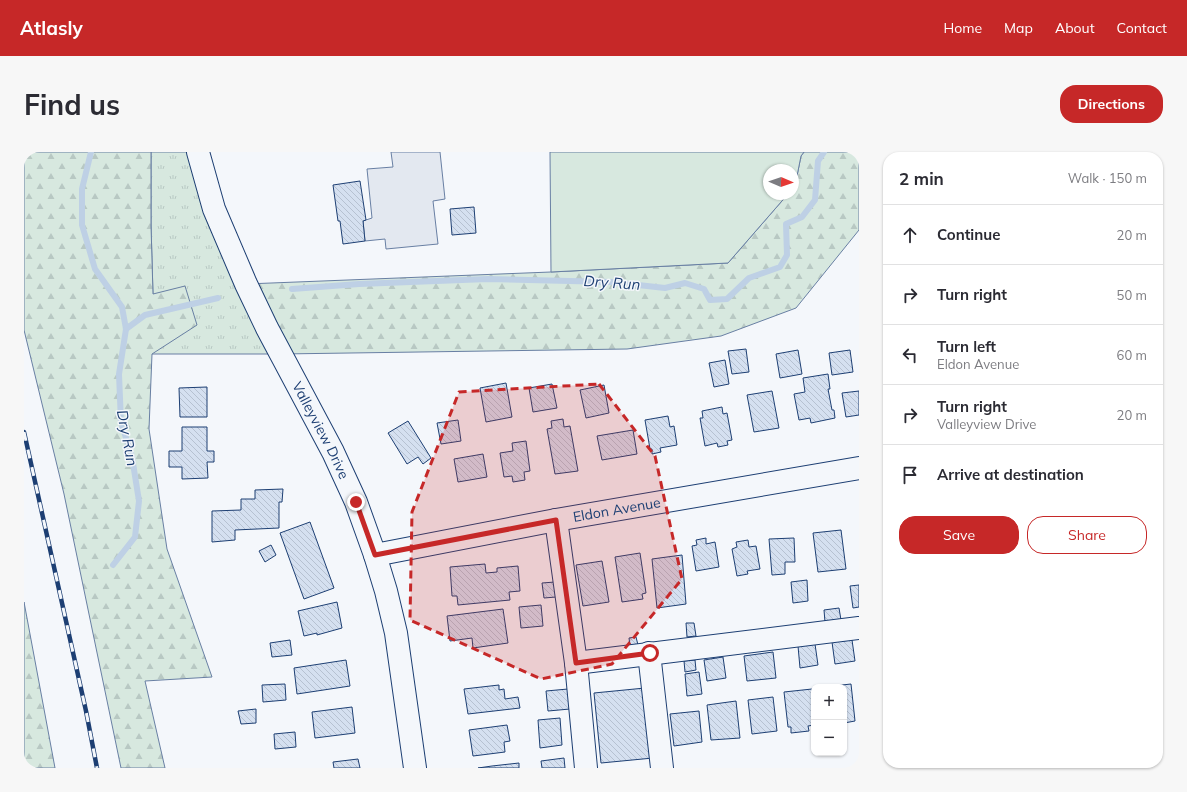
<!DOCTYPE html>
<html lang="en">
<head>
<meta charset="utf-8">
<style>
  body { margin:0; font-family:Mulish,sans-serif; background:#f7f7f7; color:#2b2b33 }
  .controls { position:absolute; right:12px; bottom:12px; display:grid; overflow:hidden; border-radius:8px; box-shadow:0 1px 3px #0004 }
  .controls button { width:36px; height:36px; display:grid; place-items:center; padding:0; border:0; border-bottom:1px solid #e1e1e2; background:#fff; color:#2b2b33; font:20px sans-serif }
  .compass { position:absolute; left:739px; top:12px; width:36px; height:36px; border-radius:50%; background:#fff; box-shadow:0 1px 3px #0004; rotate:92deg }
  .stop { position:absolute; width:12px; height:12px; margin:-9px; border:3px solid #c62828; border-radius:50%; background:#fff }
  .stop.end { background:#c62828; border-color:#fff; box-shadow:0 1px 4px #0008 }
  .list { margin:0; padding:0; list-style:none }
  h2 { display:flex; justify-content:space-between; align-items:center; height:52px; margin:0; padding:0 16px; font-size:17px }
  h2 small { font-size:13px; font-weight:400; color:#7c7c81 }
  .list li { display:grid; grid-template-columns:26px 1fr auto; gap:12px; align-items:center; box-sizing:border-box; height:60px; padding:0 16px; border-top:1px solid #e1e1e2 }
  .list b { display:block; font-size:15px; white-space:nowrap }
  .list p { margin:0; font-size:13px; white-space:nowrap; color:#7c7c81 }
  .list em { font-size:13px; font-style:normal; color:#7c7c81 }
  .actions { display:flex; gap:8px; padding:12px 16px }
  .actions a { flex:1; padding:9px 0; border:1px solid #c62828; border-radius:16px; text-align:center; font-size:14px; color:#c62828 }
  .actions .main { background:#c62828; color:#fff }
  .icon { flex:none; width:22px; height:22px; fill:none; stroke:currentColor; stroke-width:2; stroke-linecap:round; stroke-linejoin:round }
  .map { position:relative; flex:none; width:835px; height:616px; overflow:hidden; border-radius:16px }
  header { display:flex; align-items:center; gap:24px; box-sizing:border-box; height:56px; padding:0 20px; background:#c62828; color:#fff }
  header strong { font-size:19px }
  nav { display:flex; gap:22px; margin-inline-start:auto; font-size:14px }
  .intro { display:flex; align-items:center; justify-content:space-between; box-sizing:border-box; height:96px; padding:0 24px }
  h1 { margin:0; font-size:28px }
  .button { padding:10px 18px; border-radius:16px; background:#c62828; color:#fff; font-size:14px; font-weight:700 }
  main { display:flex; gap:24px; padding:0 24px }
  aside { flex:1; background:#fff; border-radius:16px; box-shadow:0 1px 3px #0004 }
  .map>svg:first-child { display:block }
  .grass { fill:url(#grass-tufts); stroke:#687fa3 }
  .forest { fill:url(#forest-firs); stroke:#687fa3 }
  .park { fill:#d7e8df; stroke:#687fa3 }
  .parking { fill:#e3e8f0; stroke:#687fa3 }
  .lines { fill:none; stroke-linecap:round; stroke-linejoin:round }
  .stream { stroke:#bed0e5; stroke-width:6 }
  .building { fill:url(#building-back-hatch); stroke:#1d3f73 }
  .minor-casing { stroke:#1d3f73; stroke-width:24 }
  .minor { stroke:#f4f7fb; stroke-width:22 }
  .rail-casing { stroke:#1d3f73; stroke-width:4.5 }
  .rail { stroke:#f4f7fb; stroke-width:3; stroke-dasharray:9; stroke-linecap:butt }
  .route { stroke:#c62828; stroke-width:5 }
  .marked { fill:#c62828; fill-opacity:0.2; stroke:#c62828; stroke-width:3; stroke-dasharray:8 5; stroke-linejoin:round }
  .labels { text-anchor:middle; stroke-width:3; stroke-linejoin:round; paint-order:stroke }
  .street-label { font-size:14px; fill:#1d3f73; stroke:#f4f7fb }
  .water-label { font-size:15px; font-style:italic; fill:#1d3f73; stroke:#f4f7fb }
</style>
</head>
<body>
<header>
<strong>Atlasly</strong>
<nav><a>Home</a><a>Map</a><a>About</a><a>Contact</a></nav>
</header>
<div class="intro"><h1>Find us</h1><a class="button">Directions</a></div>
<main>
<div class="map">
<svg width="835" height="616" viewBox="0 0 835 616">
  <defs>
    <pattern id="grass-tufts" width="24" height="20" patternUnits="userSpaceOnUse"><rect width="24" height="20" fill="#d7e8df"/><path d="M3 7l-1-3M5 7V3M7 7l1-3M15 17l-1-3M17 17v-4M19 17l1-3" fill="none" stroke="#b8c8c3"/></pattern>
    <pattern id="forest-firs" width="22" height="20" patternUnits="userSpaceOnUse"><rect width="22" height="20" fill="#d7e8df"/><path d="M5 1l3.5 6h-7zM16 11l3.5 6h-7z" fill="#b8c8c3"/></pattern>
    <pattern id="building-back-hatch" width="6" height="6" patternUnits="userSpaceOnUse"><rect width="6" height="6" fill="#d5e0f0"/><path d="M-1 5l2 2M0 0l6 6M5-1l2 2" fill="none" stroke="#b6c1d1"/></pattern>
  </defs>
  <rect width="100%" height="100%" fill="#f4f7fb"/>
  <path class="grass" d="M 127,0 L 174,0 L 257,202 L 128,202 L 129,143 L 127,73 Z"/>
  <g class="forest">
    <path d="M 0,0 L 127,0 L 127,73 L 129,142 L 161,134 L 173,173 L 128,202 L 125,277 L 143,397 L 188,525 L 121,529 L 141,616 L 97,616 L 40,342 L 0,178 Z"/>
    <path d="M 780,0 L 835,0 L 835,78 L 772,156 L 697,184 L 603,197 L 257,202 L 222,132 L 527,120 L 704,111 L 764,42 L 769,42 L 769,36 L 771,34 L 777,4 Z"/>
    <path d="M 0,450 L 31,616 L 0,616 Z"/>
  </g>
  <path class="park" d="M 526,0 L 780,0 L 777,4 L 771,34 L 769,36 L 769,18 L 745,18 L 745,42 L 764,42 L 704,111 L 527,120 Z"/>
  <path class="parking" d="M 367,0 L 416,0 L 421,47 L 409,49 L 414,92 L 362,97 L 361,87 L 341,89 L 339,69 L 348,66 L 343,17 L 369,15 Z"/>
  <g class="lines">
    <g class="stream">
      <path d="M 67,0 L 58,37 L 58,73 L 71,117 L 98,155 L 102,177 L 95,222 L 97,270 L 108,305 L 115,349 L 111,385 L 89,413"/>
      <path d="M 268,137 L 335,132 L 464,127 L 587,130 L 641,136 L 661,131 L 680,137 L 686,148 L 703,147 L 725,126 L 756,115 L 763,103 L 762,72 L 778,65 L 791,48 L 794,9 L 800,0"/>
      <path d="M 102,177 L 121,163 L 194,146"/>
    </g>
  </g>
  <g class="building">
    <path d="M 336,29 L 342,68 L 339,69 L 341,89 L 319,92 L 316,69 L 314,69 L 309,33 Z"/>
    <path d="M 450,55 L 452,81 L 428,83 L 426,57 Z"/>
    <path d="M 722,197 L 725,220 L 708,222 L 704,199 Z"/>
    <path d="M 774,198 L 778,222 L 756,226 L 752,202 Z"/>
    <path d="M 826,198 L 829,220 L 808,223 L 805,201 Z"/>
    <path d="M 701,208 L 705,232 L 690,235 L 685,211 Z"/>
    <path d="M 804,222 L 806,237 L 804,237 L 808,258 L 810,258 L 811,266 L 787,271 L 786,266 L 775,268 L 770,242 L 781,240 L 779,226 Z"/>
    <path d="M 482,231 L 488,265 L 462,270 L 456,236 Z"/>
    <path d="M 528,232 L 533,256 L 509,260 L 505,236 Z"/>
    <path d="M 580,233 L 585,261 L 562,266 L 556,238 Z"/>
    <path d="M 183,235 L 183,265 L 156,265 L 155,236 Z"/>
    <path d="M 748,239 L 755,276 L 730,280 L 723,243 Z"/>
    <path d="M 835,239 L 835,263 L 822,265 L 818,241 Z"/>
    <path d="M 698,255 L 699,262 L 703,261 L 708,288 L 703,289 L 704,293 L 694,295 L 693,291 L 681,294 L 676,266 L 679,266 L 678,259 Z"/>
    <path d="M 644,264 L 646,275 L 650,274 L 653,293 L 636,296 L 637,300 L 628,302 L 628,297 L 626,297 L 621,268 Z"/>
    <path d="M 539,267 L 540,275 L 546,274 L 554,319 L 531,322 L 523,277 L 528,276 L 527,269 Z"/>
    <path d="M 434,268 L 437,289 L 417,292 L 413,271 Z"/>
    <path d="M 384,269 L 407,306 L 399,312 L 394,305 L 383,312 L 364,281 Z"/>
    <path d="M 158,275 L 183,275 L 183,299 L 190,299 L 190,310 L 183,310 L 184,326 L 158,327 L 158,315 L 145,315 L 145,299 L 158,299 Z"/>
    <path d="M 609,278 L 613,302 L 578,308 L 573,284 Z"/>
    <path d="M 502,289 L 506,319 L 500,320 L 501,328 L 489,330 L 488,324 L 480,325 L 476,301 L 489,299 L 488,291 Z"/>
    <path d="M 459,302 L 463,325 L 434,330 L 430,307 Z"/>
    <path d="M 259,337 L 258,350 L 255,350 L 255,376 L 211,378 L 211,388 L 188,390 L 188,359 L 217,358 L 217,347 L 231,347 L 231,338 Z"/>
    <path d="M 286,370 L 310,436 L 280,447 L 256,381 Z"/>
    <path d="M 817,378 L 822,417 L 794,420 L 789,381 Z"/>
    <path d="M 682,386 L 682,392 L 691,390 L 695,415 L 672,419 L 668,394 L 673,393 L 672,388 Z"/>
    <path d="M 770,386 L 771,410 L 761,410 L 761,422 L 748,423 L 745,387 Z"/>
    <path d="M 724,388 L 725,395 L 732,394 L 736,417 L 723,419 L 724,422 L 713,424 L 708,397 L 713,395 L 712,390 Z"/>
    <path d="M 247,393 L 252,403 L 241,410 L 235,399 Z"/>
    <path d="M 616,401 L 622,441 L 618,442 L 619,447 L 598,450 L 591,405 Z"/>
    <path d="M 658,403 L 662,452 L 633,456 L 628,407 Z"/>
    <path d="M 578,409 L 585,450 L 559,454 L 552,413 Z"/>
    <path d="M 461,412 L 462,421 L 473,420 L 473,416 L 494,414 L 496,439 L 485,440 L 486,448 L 434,453 L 433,444 L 428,444 L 426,415 Z"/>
    <path d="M 783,428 L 784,449 L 769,451 L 767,430 Z"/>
    <path d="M 531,430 L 532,445 L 520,446 L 518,431 Z"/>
    <path d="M 835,433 L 835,455 L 829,456 L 826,434 Z"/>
    <path d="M 313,450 L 318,476 L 293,483 L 293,481 L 280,484 L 274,459 Z"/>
    <path d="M 517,453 L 519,474 L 497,476 L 495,455 Z"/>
    <path d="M 815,456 L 817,468 L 801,470 L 800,458 Z"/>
    <path d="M 479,457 L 484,491 L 449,496 L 448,486 L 426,489 L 423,464 Z"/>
    <path d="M 662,471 L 670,471 L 672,484 L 663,485 Z"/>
    <path d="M 612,485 L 614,493 L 606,494 L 605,486 Z"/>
    <path d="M 266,488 L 268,503 L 248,505 L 246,491 Z"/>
    <path d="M 828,488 L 831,509 L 811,512 L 808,490 Z"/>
    <path d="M 791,492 L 794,513 L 776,516 L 774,494 Z"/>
    <path d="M 749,500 L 752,526 L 723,529 L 720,504 Z"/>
    <path d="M 699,505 L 702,526 L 683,529 L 680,508 Z"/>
    <path d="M 322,508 L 326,534 L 273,542 L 270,516 Z"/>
    <path d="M 671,508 L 672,518 L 661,520 L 660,509 Z"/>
    <path d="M 675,520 L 678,542 L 663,544 L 661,522 Z"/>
    <path d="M 261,532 L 262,548 L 239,550 L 238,533 Z"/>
    <path d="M 827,532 L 831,569 L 820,571 L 820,535 L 800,535 Z"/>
    <path d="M 475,533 L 475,538 L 480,537 L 481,547 L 494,545 L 496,556 L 444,562 L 440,537 Z"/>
    <path d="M 621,536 L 629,606 L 577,611 L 570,541 Z"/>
    <path d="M 544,537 L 546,557 L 524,559 L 522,539 Z"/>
    <path d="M 788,537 L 790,551 L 790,573 L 784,574 L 785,579 L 767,581 L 767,575 L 764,575 L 760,540 Z"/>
    <path d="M 749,545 L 753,579 L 728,582 L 724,548 Z"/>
    <path d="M 712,549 L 716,586 L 687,588 L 683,553 Z"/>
    <path d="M 328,555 L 331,581 L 291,586 L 288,560 Z"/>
    <path d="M 232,557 L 232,571 L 217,572 L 214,559 Z"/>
    <path d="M 675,559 L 678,590 L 650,594 L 646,562 Z"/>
    <path d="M 536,566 L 538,593 L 516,596 L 514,568 Z"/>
    <path d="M 483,573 L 486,589 L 480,590 L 481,600 L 449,604 L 445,578 Z"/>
    <path d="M 271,580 L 272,595 L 251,597 L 250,582 Z"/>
    <path d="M 540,606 L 541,616 L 518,616 L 517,609 Z"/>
    <path d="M 334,607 L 336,616 L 310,616 L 309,610 Z"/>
    <path d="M 495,611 L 495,616 L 454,616 L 468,614 Z"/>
  </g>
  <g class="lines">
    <defs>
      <g id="minor">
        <path id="s1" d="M 174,0 L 190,57 L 222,132 L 243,176 L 309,300 L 332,350 L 351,403 L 362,439 L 372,481 L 391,616"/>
        <path d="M 532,368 L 552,511 L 562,616"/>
        <path id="s2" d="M 351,403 L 532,368 L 835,316"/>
        <path d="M 625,501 L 638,616"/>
        <path d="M 552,511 L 835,476"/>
      </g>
    </defs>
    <use href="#minor" class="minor-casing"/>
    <use href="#minor" class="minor"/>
    <defs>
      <path id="rail" d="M 0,280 L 62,559 L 73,616"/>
    </defs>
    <use href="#rail" class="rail-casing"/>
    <use href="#rail" class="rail"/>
  </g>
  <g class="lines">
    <path class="route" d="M 332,350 L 351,403 L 532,368 L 552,511 L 626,501"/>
  </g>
  <path class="marked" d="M 575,232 L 631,304 L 658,427 L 588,512 L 517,527 L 386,468 L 388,360 L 435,240 Z"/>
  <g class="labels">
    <g class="street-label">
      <text dy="5" stroke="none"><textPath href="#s1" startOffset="305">Valleyview Drive</textPath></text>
      <text dy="5" stroke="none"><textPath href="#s2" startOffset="246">Eldon Avenue</textPath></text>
    </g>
    <g class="water-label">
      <text transform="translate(588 131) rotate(4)" y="5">Dry Run</text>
      <text transform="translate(103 286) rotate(79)" y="5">Dry Run</text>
    </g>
  </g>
</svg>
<div class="controls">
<button>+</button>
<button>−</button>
</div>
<svg class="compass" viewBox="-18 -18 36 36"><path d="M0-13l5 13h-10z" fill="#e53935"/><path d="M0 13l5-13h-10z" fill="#7c7c81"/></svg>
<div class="stop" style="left:626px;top:501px"></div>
<div class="stop end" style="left:332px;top:350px"></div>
</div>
<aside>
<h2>2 min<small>Walk · 150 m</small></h2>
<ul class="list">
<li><svg class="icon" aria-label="ahead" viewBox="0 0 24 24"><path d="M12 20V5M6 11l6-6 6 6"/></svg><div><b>Continue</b></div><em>20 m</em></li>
<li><svg class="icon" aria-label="right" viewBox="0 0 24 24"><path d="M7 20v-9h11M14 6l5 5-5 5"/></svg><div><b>Turn right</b></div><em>50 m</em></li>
<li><svg class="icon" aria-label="left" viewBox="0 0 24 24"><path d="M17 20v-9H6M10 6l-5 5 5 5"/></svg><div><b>Turn left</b><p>Eldon Avenue</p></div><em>60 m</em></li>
<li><svg class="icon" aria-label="right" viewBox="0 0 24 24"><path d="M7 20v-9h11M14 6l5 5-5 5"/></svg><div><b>Turn right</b><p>Valleyview Drive</p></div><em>20 m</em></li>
<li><svg class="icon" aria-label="arrive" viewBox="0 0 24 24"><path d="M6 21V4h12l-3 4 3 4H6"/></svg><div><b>Arrive at destination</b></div></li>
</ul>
<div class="actions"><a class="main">Save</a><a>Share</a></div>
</aside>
</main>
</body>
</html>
